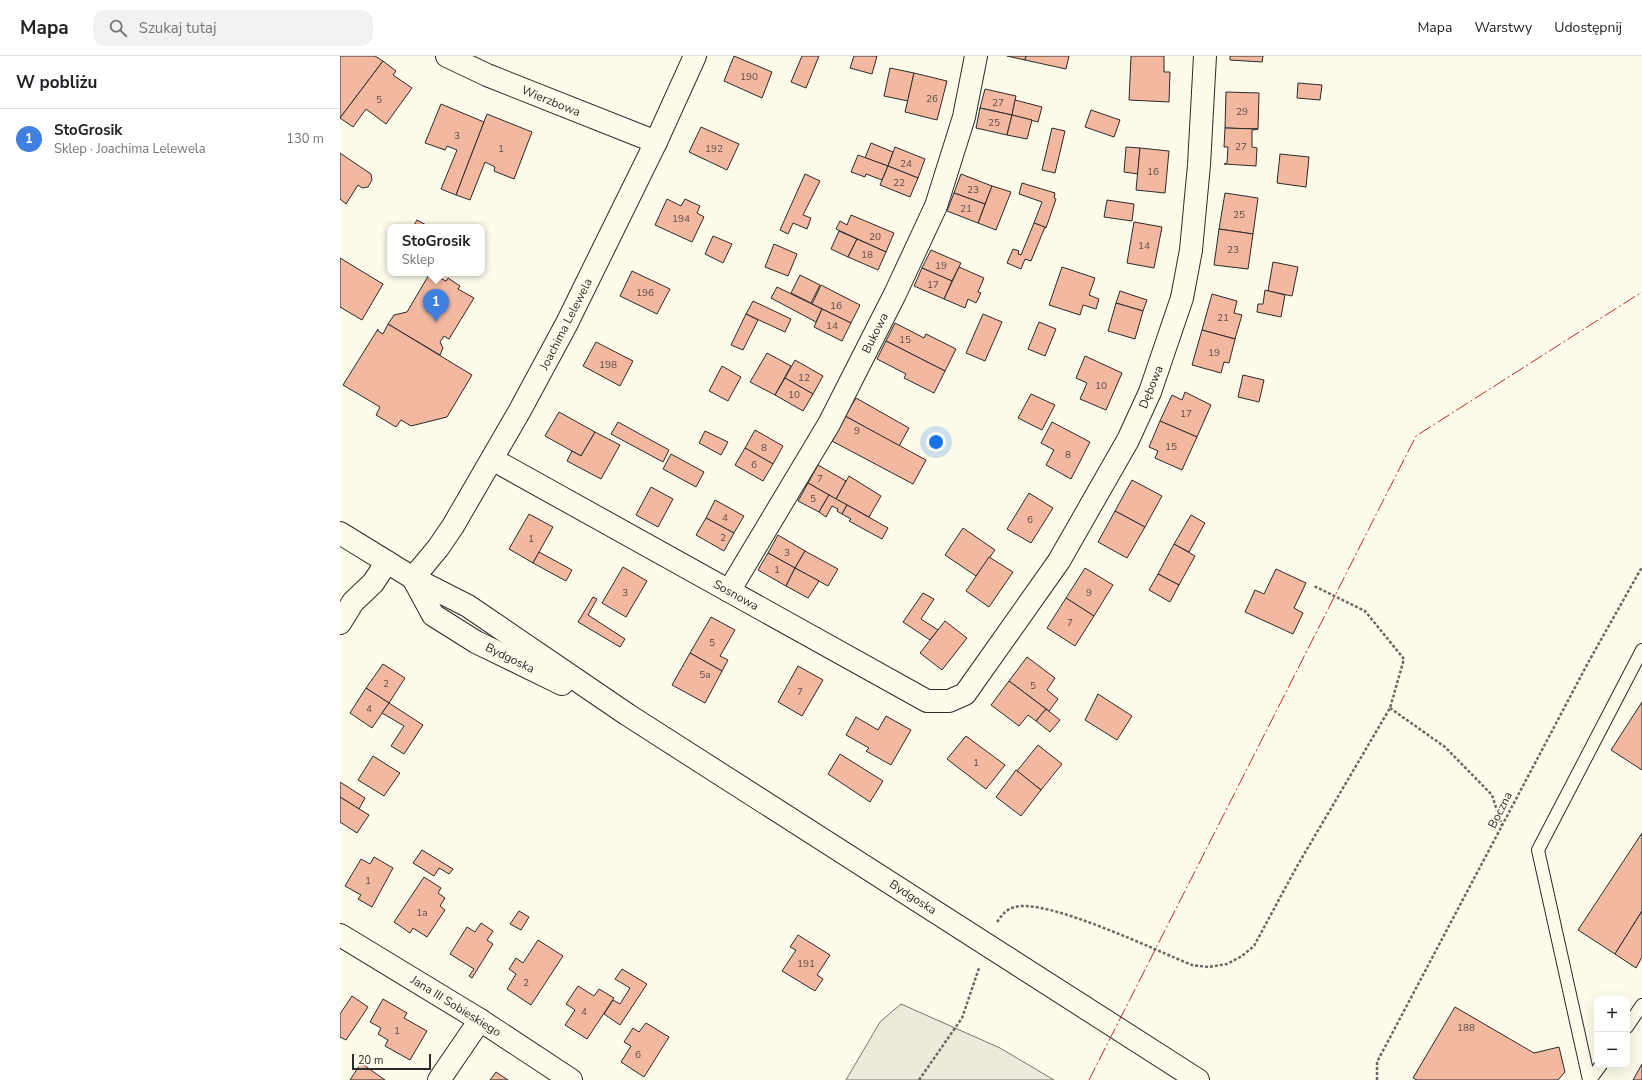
<!DOCTYPE html>
<html lang="pl">
<head>
<meta charset="utf-8">
<style>
  body { margin:0; font-family:"Nunito Sans",sans-serif; background:#f2f2f2; color:#202124 }
  .controls { position:absolute; right:12px; bottom:12px; display:grid; overflow:hidden; border-radius:8px; box-shadow:0 4px 16px #0002 }
  .controls button { width:36px; height:36px; display:grid; place-items:center; padding:0; border:0; border-bottom:1px solid #e0e0e0; background:#fff; color:#202124; font:20px sans-serif }
  .scale { position:absolute; left:12px; bottom:10px; width:79px; box-sizing:border-box; padding-left:4px; border:2px solid #2b2b2b; border-top:0; font-size:11px; line-height:14px; white-space:nowrap; color:#2b2b2b; -webkit-text-stroke:3px #fdfbea; paint-order:stroke }
  .you { position:absolute; left:596px; top:386px; width:14px; height:14px; margin:-10px; border:3px solid #fff; border-radius:50%; background:#1a73e8; box-shadow:0 0 0 6px #1a73e833 }
  .badge { display:grid; place-items:center; width:26px; height:26px; border-radius:50%; background:#111827; color:#fff; font-size:13px; font-weight:700 }
  .pin { position:absolute; translate:-50% -33px; filter:drop-shadow(0 1px 2px #0008) }
  .pin::after { content:''; position:absolute; top:21px; width:14px; height:12px; background:inherit; clip-path:polygon(0 0,100% 0,50% 100%) }
  .popup { position:absolute; left:47px; top:168px; width:98px; height:52px; box-sizing:border-box; display:grid; place-content:center; border-radius:8px; background:#fff; filter:drop-shadow(0 1px 3px #0005); font-size:13px; white-space:nowrap; color:#757577 }
  .popup b { font-size:15px; color:#202124 }
  .popup::after { content:''; position:absolute; left:50%; top:100%; margin-left:-8px; border:8px solid transparent; border-top-color:#fff }
  .list { margin:0; padding:0; list-style:none }
  h2 { display:flex; justify-content:space-between; align-items:center; height:52px; margin:0; padding:0 16px; font-size:17px }
  h2 small { font-size:13px; font-weight:400; color:#757577 }
  .list li { display:grid; grid-template-columns:26px 1fr auto; gap:12px; align-items:center; box-sizing:border-box; height:60px; padding:0 16px; border-top:1px solid #e0e0e0 }
  .list b { display:block; font-size:15px; white-space:nowrap }
  .list p { margin:0; font-size:13px; white-space:nowrap; color:#757577 }
  .list em { font-size:13px; font-style:normal; color:#757577 }
  .icon { flex:none; width:22px; height:22px; fill:none; stroke:currentColor; stroke-width:2; stroke-linecap:round; stroke-linejoin:round }
  .map { position:relative; flex:none; width:1302px; height:1024px; overflow:hidden }
  header { display:flex; align-items:center; gap:24px; box-sizing:border-box; height:56px; padding:0 20px; background:#fff; border-bottom:1px solid #e0e0e0 }
  header strong { font-size:19px }
  nav { display:flex; gap:22px; margin-inline-start:auto; font-size:14px }
  .search { width:280px; height:36px; background:#f2f2f2; display:flex; align-items:center; gap:10px; box-sizing:border-box; padding:0 14px; border-radius:12px; color:#757577; font-size:15px }
  main { display:flex }
  aside { flex:1; background:#fff }
  .map>svg:first-child { display:block }
  .green { fill:#ecebdb; stroke:#74746e }
  .building { fill:#f2b8a0; stroke:#2b2b2b }
  .lines { fill:none; stroke-linecap:round; stroke-linejoin:round }
  .lane-casing { stroke:#2b2b2b; stroke-width:14 }
  .street-casing { stroke:#2b2b2b; stroke-width:24 }
  .secondary-casing { stroke:#2b2b2b; stroke-width:24 }
  .path { stroke:#6a6964; stroke-width:2.5; stroke-dasharray:3 2; stroke-linecap:butt }
  .lane { stroke:#fdfbea; stroke-width:12 }
  .street { stroke:#fdfbea; stroke-width:22 }
  .secondary { stroke:#fdfbea; stroke-width:22 }
  .power { stroke:#c62828; stroke-width:1; stroke-dasharray:14 3 2 3; stroke-linecap:butt }
  .labels { text-anchor:middle; stroke-width:3; stroke-linejoin:round; paint-order:stroke }
  .number-label { font-size:10px; fill:#5d4e48 }
  .street-label { font-size:12px; fill:#2b2b2b; stroke:#fdfbea }
</style>
</head>
<body>
<header>
<strong>Mapa</strong>
<div class="search"><svg class="icon" aria-label="search" viewBox="0 0 24 24"><circle cx="10" cy="10" r="6"/><path d="M15 15l6 6"/></svg>Szukaj tutaj</div>
<nav><a>Mapa</a><a>Warstwy</a><a>Udostępnij</a></nav>
</header>
<main>
<aside>
<h2>W pobliżu<small></small></h2>
<ul class="list">
<li><span class="badge" style="background:#3f7fe0">1</span><div><b>StoGrosik</b><p>Sklep · Joachima Lelewela</p></div><em>130 m</em></li>
</ul>
</aside>
<div class="map">
<svg width="1302" height="1024" viewBox="0 0 1302 1024">
  <rect width="100%" height="100%" fill="#fdfbea"/>
  <path class="green" d="M 561,948 L 660,992 L 714,1024 L 506,1024 L 540,966 Z"/>
  <g class="building">
    <path d="M 0,0 L 35,0 L 43,5 L 0,62 Z"/>
    <path d="M 394,0 L 432,16 L 422,42 L 384,25 Z"/>
    <path d="M 462,0 L 479,0 L 466,32 L 451,26 Z"/>
    <path d="M 514,0 L 537,0 L 532,18 L 510,12 Z"/>
    <path d="M 667,0 L 686,0 L 685,4 Z"/>
    <path d="M 686,0 L 729,0 L 726,13 L 685,4 Z"/>
    <path d="M 791,0 L 824,0 L 824,16 L 830,16 L 829,46 L 789,44 Z"/>
    <path d="M 890,0 L 923,0 L 922,6 L 890,4 Z"/>
    <path d="M 43,5 L 56,15 L 53,19 L 72,32 L 46,68 L 26,53 L 13,71 L 0,62 Z"/>
    <path d="M 550,12 L 574,17 L 568,45 L 544,40 Z"/>
    <path d="M 574,17 L 607,25 L 597,64 L 565,56 Z"/>
    <path d="M 958,27 L 982,29 L 980,44 L 957,42 Z"/>
    <path d="M 645,33 L 676,40 L 672,59 L 640,52 Z"/>
    <path d="M 886,36 L 919,37 L 918,73 L 885,72 Z"/>
    <path d="M 675,44 L 702,51 L 698,66 L 672,59 Z"/>
    <path d="M 101,48 L 144,66 L 116,139 L 101,133 L 117,94 L 107,90 L 105,94 L 85,87 Z"/>
    <path d="M 640,52 L 672,59 L 667,79 L 636,72 Z"/>
    <path d="M 751,54 L 780,64 L 774,81 L 745,71 Z"/>
    <path d="M 147,58 L 192,76 L 174,123 L 154,115 L 155,111 L 145,106 L 130,144 L 116,139 Z"/>
    <path d="M 672,59 L 692,64 L 687,83 L 667,79 Z"/>
    <path d="M 361,71 L 399,88 L 387,114 L 349,96 Z"/>
    <path d="M 712,72 L 725,75 L 715,117 L 702,114 Z"/>
    <path d="M 885,72 L 918,73 L 912,74 L 912,91 L 917,92 L 916,110 L 884,108 L 887,107 L 888,91 L 884,91 Z"/>
    <path d="M 531,87 L 553,96 L 548,110 L 525,102 Z"/>
    <path d="M 555,91 L 585,103 L 578,122 L 548,110 Z"/>
    <path d="M 786,91 L 800,92 L 798,118 L 784,116 Z"/>
    <path d="M 800,92 L 829,95 L 825,137 L 796,134 Z"/>
    <path d="M 0,97 L 31,118 L 32,124 L 28,131 L 22,132 L 18,129 L 6,148 L 0,143 Z"/>
    <path d="M 940,98 L 969,101 L 966,131 L 937,127 Z"/>
    <path d="M 518,99 L 548,110 L 542,124 L 526,118 L 525,121 L 511,116 Z"/>
    <path d="M 548,110 L 578,122 L 570,141 L 540,129 Z"/>
    <path d="M 465,118 L 480,125 L 463,159 L 471,162 L 467,173 L 453,167 L 448,178 L 440,174 Z"/>
    <path d="M 621,118 L 652,130 L 645,148 L 614,137 Z"/>
    <path d="M 682,127 L 715,137 L 714,142 L 716,143 L 706,172 L 694,167 L 702,146 L 679,138 Z"/>
    <path d="M 652,130 L 671,136 L 656,174 L 638,167 Z"/>
    <path d="M 614,137 L 645,148 L 638,167 L 607,155 Z"/>
    <path d="M 885,137 L 918,142 L 913,178 L 879,173 Z"/>
    <path d="M 327,143 L 341,150 L 345,143 L 360,150 L 357,157 L 364,161 L 352,186 L 315,169 Z"/>
    <path d="M 767,144 L 794,148 L 792,165 L 764,161 Z"/>
    <path d="M 511,159 L 554,177 L 546,196 L 496,173 L 500,165 L 507,169 Z"/>
    <path d="M 77,164 L 90,171 L 73,171 Z"/>
    <path d="M 794,166 L 822,171 L 814,212 L 787,207 Z"/>
    <path d="M 694,167 L 705,171 L 691,205 L 685,203 L 681,213 L 667,207 L 673,193 L 679,195 L 678,198 L 681,199 Z"/>
    <path d="M 879,173 L 913,178 L 908,213 L 874,209 Z"/>
    <path d="M 499,175 L 517,183 L 508,201 L 491,193 Z"/>
    <path d="M 373,180 L 392,188 L 383,207 L 365,198 Z"/>
    <path d="M 517,183 L 546,196 L 538,214 L 508,201 Z"/>
    <path d="M 434,188 L 457,198 L 448,220 L 425,211 Z"/>
    <path d="M 591,194 L 621,207 L 612,225 L 582,212 Z"/>
    <path d="M 0,202 L 43,228 L 22,264 L 0,251 Z"/>
    <path d="M 933,206 L 958,211 L 952,240 L 928,235 Z"/>
    <path d="M 619,211 L 644,222 L 638,236 L 641,237 L 636,247 L 628,243 L 625,252 L 604,243 Z"/>
    <path d="M 722,211 L 755,222 L 749,239 L 759,243 L 756,253 L 743,249 L 740,259 L 709,249 Z"/>
    <path d="M 582,212 L 612,225 L 604,243 L 574,230 Z"/>
    <path d="M 292,215 L 330,233 L 317,258 L 280,240 Z"/>
    <path d="M 90,217 L 106,225 L 108,222 L 120,230 L 118,233 L 134,242 L 109,283 L 104,280 L 100,286 L 103,292 L 100,299 L 48,268 L 54,259 L 67,256 Z"/>
    <path d="M 460,219 L 480,229 L 471,247 L 451,237 Z"/>
    <path d="M 481,229 L 520,249 L 511,267 L 472,248 Z"/>
    <path d="M 437,231 L 482,253 L 476,266 L 431,242 Z"/>
    <path d="M 925,234 L 945,239 L 941,261 L 917,256 L 918,248 L 923,248 Z"/>
    <path d="M 780,235 L 807,244 L 803,255 L 776,247 Z"/>
    <path d="M 872,238 L 897,245 L 894,257 L 902,259 L 895,283 L 862,274 Z"/>
    <path d="M 413,245 L 451,263 L 445,276 L 406,258 Z"/>
    <path d="M 776,247 L 803,255 L 795,283 L 768,275 Z"/>
    <path d="M 482,253 L 511,267 L 502,285 L 474,271 Z"/>
    <path d="M 406,258 L 418,264 L 403,294 L 391,289 Z"/>
    <path d="M 643,258 L 662,266 L 645,305 L 626,297 Z"/>
    <path d="M 699,266 L 716,273 L 705,300 L 688,293 Z"/>
    <path d="M 555,267 L 584,282 L 586,278 L 616,293 L 605,315 L 546,285 Z"/>
    <path d="M 48,268 L 132,319 L 107,361 L 71,370 L 61,364 L 56,371 L 36,359 L 40,351 L 3,329 L 38,273 L 38,275 L 43,278 Z"/>
    <path d="M 862,274 L 895,283 L 889,307 L 884,306 L 881,317 L 852,309 Z"/>
    <path d="M 546,285 L 605,315 L 594,337 L 564,322 L 566,318 L 537,303 Z"/>
    <path d="M 256,286 L 293,305 L 280,330 L 243,310 Z"/>
    <path d="M 427,297 L 451,310 L 435,339 L 410,326 Z"/>
    <path d="M 745,300 L 782,317 L 766,354 L 740,343 L 747,327 L 736,322 Z"/>
    <path d="M 455,304 L 483,320 L 473,338 L 445,322 Z"/>
    <path d="M 382,310 L 401,321 L 388,345 L 369,335 Z"/>
    <path d="M 903,319 L 924,324 L 919,346 L 898,341 Z"/>
    <path d="M 445,322 L 473,338 L 463,355 L 435,339 Z"/>
    <path d="M 845,336 L 871,349 L 857,381 L 820,365 L 832,339 L 842,344 Z"/>
    <path d="M 691,338 L 715,349 L 702,374 L 678,362 Z"/>
    <path d="M 516,342 L 569,372 L 559,390 L 505,360 Z"/>
    <path d="M 219,356 L 255,376 L 241,400 L 205,380 Z"/>
    <path d="M 505,360 L 586,404 L 573,428 L 492,385 Z"/>
    <path d="M 820,365 L 857,381 L 842,414 L 815,402 L 818,395 L 809,391 Z"/>
    <path d="M 278,366 L 329,394 L 323,406 L 271,378 Z"/>
    <path d="M 712,366 L 750,386 L 731,423 L 706,409 L 714,394 L 701,387 Z"/>
    <path d="M 415,374 L 443,390 L 433,408 L 405,392 Z"/>
    <path d="M 365,375 L 388,386 L 381,399 L 359,387 Z"/>
    <path d="M 255,376 L 280,389 L 261,423 L 227,405 L 232,395 L 241,400 Z"/>
    <path d="M 405,392 L 433,408 L 423,425 L 395,409 Z"/>
    <path d="M 331,398 L 364,416 L 356,431 L 323,413 Z"/>
    <path d="M 478,409 L 506,425 L 496,443 L 468,427 Z"/>
    <path d="M 509,420 L 541,440 L 529,461 L 496,443 Z"/>
    <path d="M 792,424 L 822,440 L 805,471 L 775,455 Z"/>
    <path d="M 468,427 L 489,439 L 479,456 L 458,445 Z"/>
    <path d="M 311,431 L 333,443 L 318,471 L 296,459 Z"/>
    <path d="M 689,437 L 713,452 L 691,487 L 667,473 Z"/>
    <path d="M 489,439 L 507,449 L 502,458 L 497,455 L 498,453 L 492,450 L 486,461 L 479,456 Z"/>
    <path d="M 375,444 L 404,460 L 394,477 L 366,462 Z"/>
    <path d="M 507,449 L 548,472 L 542,483 L 509,465 L 511,463 L 502,458 Z"/>
    <path d="M 775,455 L 805,471 L 787,502 L 758,486 Z"/>
    <path d="M 189,458 L 213,471 L 193,507 L 169,493 Z"/>
    <path d="M 851,459 L 865,467 L 849,496 L 834,488 Z"/>
    <path d="M 366,462 L 394,477 L 384,495 L 356,479 Z"/>
    <path d="M 623,472 L 655,494 L 636,520 L 605,499 Z"/>
    <path d="M 438,479 L 465,495 L 455,512 L 428,497 Z"/>
    <path d="M 834,488 L 855,500 L 839,529 L 818,518 Z"/>
    <path d="M 465,495 L 498,513 L 488,530 L 455,512 Z"/>
    <path d="M 199,496 L 232,514 L 226,525 L 193,507 Z"/>
    <path d="M 428,497 L 455,512 L 446,530 L 418,514 Z"/>
    <path d="M 649,501 L 673,516 L 649,551 L 626,535 Z"/>
    <path d="M 283,511 L 307,525 L 286,561 L 262,547 Z"/>
    <path d="M 455,512 L 479,525 L 468,542 L 446,530 Z"/>
    <path d="M 745,512 L 773,529 L 754,560 L 726,542 Z"/>
    <path d="M 936,513 L 966,527 L 954,552 L 963,557 L 953,578 L 905,556 L 915,534 L 924,538 Z"/>
    <path d="M 818,518 L 839,529 L 830,546 L 809,534 Z"/>
    <path d="M 583,537 L 594,543 L 581,563 L 598,574 L 590,584 L 563,566 Z"/>
    <path d="M 253,541 L 257,543 L 248,559 L 285,583 L 280,591 L 238,566 Z"/>
    <path d="M 726,542 L 754,560 L 735,590 L 707,572 Z"/>
    <path d="M 371,561 L 395,574 L 380,600 L 388,604 L 382,615 L 350,597 Z"/>
    <path d="M 605,565 L 627,582 L 602,614 L 580,597 Z"/>
    <path d="M 350,597 L 382,615 L 365,647 L 332,629 Z"/>
    <path d="M 687,601 L 715,622 L 707,634 L 718,643 L 709,655 L 669,625 Z"/>
    <path d="M 43,608 L 65,622 L 49,647 L 26,632 Z"/>
    <path d="M 458,610 L 483,624 L 462,660 L 438,646 Z"/>
    <path d="M 669,625 L 706,653 L 696,665 L 688,659 L 679,670 L 651,649 Z"/>
    <path d="M 26,632 L 49,647 L 32,672 L 10,657 Z"/>
    <path d="M 758,638 L 792,660 L 777,684 L 745,664 Z"/>
    <path d="M 1302,646 L 1302,714 L 1271,694 Z"/>
    <path d="M 49,647 L 83,669 L 64,698 L 51,690 L 64,670 L 42,657 Z"/>
    <path d="M 706,653 L 720,664 L 710,676 L 696,665 Z"/>
    <path d="M 546,660 L 571,674 L 551,709 L 526,695 L 529,692 L 506,679 L 516,661 L 538,674 Z"/>
    <path d="M 626,680 L 665,709 L 646,733 L 607,703 Z"/>
    <path d="M 698,689 L 722,708 L 701,734 L 677,715 Z"/>
    <path d="M 500,698 L 543,725 L 530,746 L 488,718 Z"/>
    <path d="M 33,700 L 60,717 L 44,740 L 18,724 Z"/>
    <path d="M 676,714 L 701,734 L 681,760 L 656,741 Z"/>
    <path d="M 0,726 L 25,742 L 19,753 L 0,741 Z"/>
    <path d="M 0,741 L 29,759 L 17,777 L 0,766 Z"/>
    <path d="M 1302,777 L 1302,855 L 1275,898 L 1238,874 Z"/>
    <path d="M 82,794 L 113,813 L 109,818 L 99,812 L 94,820 L 73,807 Z"/>
    <path d="M 34,801 L 53,812 L 32,851 L 18,843 L 21,839 L 5,830 L 21,803 L 30,808 Z"/>
    <path d="M 84,821 L 101,832 L 98,837 L 105,842 L 100,850 L 105,854 L 87,881 L 73,872 L 70,877 L 54,866 Z"/>
    <path d="M 179,855 L 189,861 L 181,874 L 170,868 Z"/>
    <path d="M 1302,855 L 1302,901 L 1296,912 L 1275,898 Z"/>
    <path d="M 141,867 L 153,875 L 147,884 L 153,888 L 132,922 L 129,920 L 134,913 L 110,898 L 127,871 L 135,876 Z"/>
    <path d="M 458,879 L 490,899 L 477,919 L 483,923 L 475,935 L 442,915 L 456,894 L 450,891 Z"/>
    <path d="M 198,884 L 223,900 L 191,949 L 167,933 L 176,918 L 169,913 L 176,902 L 183,907 Z"/>
    <path d="M 282,913 L 307,928 L 280,969 L 264,958 L 273,944 L 280,948 L 290,932 L 275,923 Z"/>
    <path d="M 238,930 L 254,940 L 259,933 L 274,942 L 247,983 L 225,969 L 235,954 L 226,948 Z"/>
    <path d="M 12,940 L 28,951 L 6,984 L 0,981 L 0,958 Z"/>
    <path d="M 43,943 L 67,957 L 64,962 L 87,975 L 70,1004 L 45,990 L 48,984 L 38,978 L 41,972 L 30,966 Z"/>
    <path d="M 1115,951 L 1194,997 L 1219,991 L 1225,1016 L 1218,1024 L 1077,1024 L 1073,1022 Z"/>
    <path d="M 306,967 L 329,981 L 304,1021 L 281,1006 L 291,990 L 284,986 L 293,972 L 299,976 Z"/>
    <path d="M 21,1007 L 45,1024 L 10,1024 Z"/>
    <path d="M 1302,1008 L 1302,1024 L 1293,1024 Z"/>
    <path d="M 156,1016 L 168,1024 L 150,1024 Z"/>
  </g>
  <g class="lines">
    <defs>
      <g id="lane">
        <path d="M 1287,971 L 1302,949"/>
        <path d="M 1249,1024 L 1198,794 L 1302,594"/>
        <path d="M 1250,1024 L 1261,1009"/>
      </g>
      <g id="street">
        <path d="M 107,0 L 147,19 L 316,86"/>
        <path d="M 152,403 L 587,645 L 609,645 L 625,638 L 719,505 L 788,384 L 810,336 L 842,242 L 851,194 L 859,109 L 865,0"/>
        <path d="M 73,522 L 98,492 L 113,470 L 179,356 L 226,269 L 316,86 L 355,0"/>
        <path d="M 389,535 L 489,368 L 555,238 L 596,150 L 624,61 L 636,0"/>
        <path d="M 0,567 L 13,546 L 33,527 L 47,506"/>
        <path d="M 0,879 L 140,964 L 231,1024"/>
        <path d="M 99,1024 L 140,964"/>
      </g>
      <g id="secondary">
        <path d="M 0,477 L 73,522 L 128,550 L 288,659 L 858,1024"/>
        <path d="M 73,522 L 93,559 L 136,586 L 222,628"/>
      </g>
    </defs>
    <use href="#lane" class="lane-casing"/>
    <use href="#street" class="street-casing"/>
    <use href="#secondary" class="secondary-casing"/>
    <g class="path">
      <path d="M 1050,652 L 1105,691 L 1152,739 L 1162,770"/>
      <path d="M 657,866 C 662,859 666,853 675,851 C 707,842 817,895 852,909 L 868,911 L 887,908 L 902,900 L 914,890 L 956,812 L 1050,652 L 1064,603 L 1025,555 L 974,530"/>
      <path d="M 579,1024 L 622,962 L 639,912"/>
      <path d="M 1037,1024 L 1037,1006 L 1249,605 L 1302,511"/>
    </g>
    <use href="#lane" class="lane"/>
    <use href="#street" class="street"/>
    <use href="#secondary" class="secondary"/>
    <path class="power" d="M 749,1024 L 1076,380 L 1302,236"/>
  </g>
  <g class="labels">
    <g class="number-label">
      <text x="409" y="24">190</text>
      <text x="592" y="46">26</text>
      <text x="39" y="47">5</text>
      <text x="658" y="50">27</text>
      <text x="902" y="59">29</text>
      <text x="654" y="70">25</text>
      <text x="117" y="83">3</text>
      <text x="901" y="94">27</text>
      <text x="161" y="96">1</text>
      <text x="374" y="96">192</text>
      <text x="566" y="111">24</text>
      <text x="813" y="119">16</text>
      <text x="559" y="130">22</text>
      <text x="633" y="137">23</text>
      <text x="626" y="156">21</text>
      <text x="899" y="162">25</text>
      <text x="341" y="166">194</text>
      <text x="535" y="184">20</text>
      <text x="804" y="193">14</text>
      <text x="893" y="197">23</text>
      <text x="527" y="202">18</text>
      <text x="601" y="213">19</text>
      <text x="593" y="232">17</text>
      <text x="305" y="240">196</text>
      <text x="496" y="253">16</text>
      <text x="883" y="265">21</text>
      <text x="492" y="273">14</text>
      <text x="565" y="287">15</text>
      <text x="874" y="300">19</text>
      <text x="268" y="312">198</text>
      <text x="464" y="325">12</text>
      <text x="761" y="333">10</text>
      <text x="454" y="342">10</text>
      <text x="846" y="361">17</text>
      <text x="517" y="378">9</text>
      <text x="831" y="394">15</text>
      <text x="424" y="395">8</text>
      <text x="728" y="402">8</text>
      <text x="414" y="412">6</text>
      <text x="480" y="426">7</text>
      <text x="473" y="446">5</text>
      <text x="385" y="465">4</text>
      <text x="690" y="467">6</text>
      <text x="383" y="485">2</text>
      <text x="191" y="486">1</text>
      <text x="447" y="500">3</text>
      <text x="437" y="517">1</text>
      <text x="285" y="540">3</text>
      <text x="749" y="540">9</text>
      <text x="730" y="570">7</text>
      <text x="372" y="590">5</text>
      <text x="365" y="622">5a</text>
      <text x="46" y="631">2</text>
      <text x="693" y="633">5</text>
      <text x="460" y="639">7</text>
      <text x="29" y="656">4</text>
      <text x="636" y="710">1</text>
      <text x="28" y="828">1</text>
      <text x="82" y="860">1a</text>
      <text x="466" y="911">191</text>
      <text x="186" y="930">2</text>
      <text x="244" y="959">4</text>
      <text x="1126" y="975">188</text>
      <text x="57" y="978">1</text>
      <text x="298" y="1002">6</text>
    </g>
    <g class="street-label">
      <text transform="translate(211 45) rotate(22)" y="4">Wierzbowa</text>
      <text transform="translate(226 268) rotate(-63)" y="4">Joachima Lelewela</text>
      <text transform="translate(535 277) rotate(-63)" y="4">Bukowa</text>
      <text transform="translate(811 331) rotate(-68)" y="4">Dębowa</text>
      <text transform="translate(396 539) rotate(29)" y="4">Sosnowa</text>
      <text transform="translate(170 602) rotate(26)" y="4">Bydgoska</text>
      <text transform="translate(1160 754) rotate(-63)" y="4">Boczna</text>
      <text transform="translate(573 841) rotate(33)" y="4">Bydgoska</text>
      <text transform="translate(116 950) rotate(32)" y="4">Jana III Sobieskiego</text>
    </g>
  </g>
</svg>
<div class="controls">
<button>+</button>
<button>−</button>
</div>
<div class="scale">20 m</div>
<div class="you"></div>
<div class="pin badge" style="left:96px;top:266px;background:#3f7fe0">1</div>
<div class="popup"><b>StoGrosik</b>Sklep</div>
</div>
</main>
</body>
</html>
